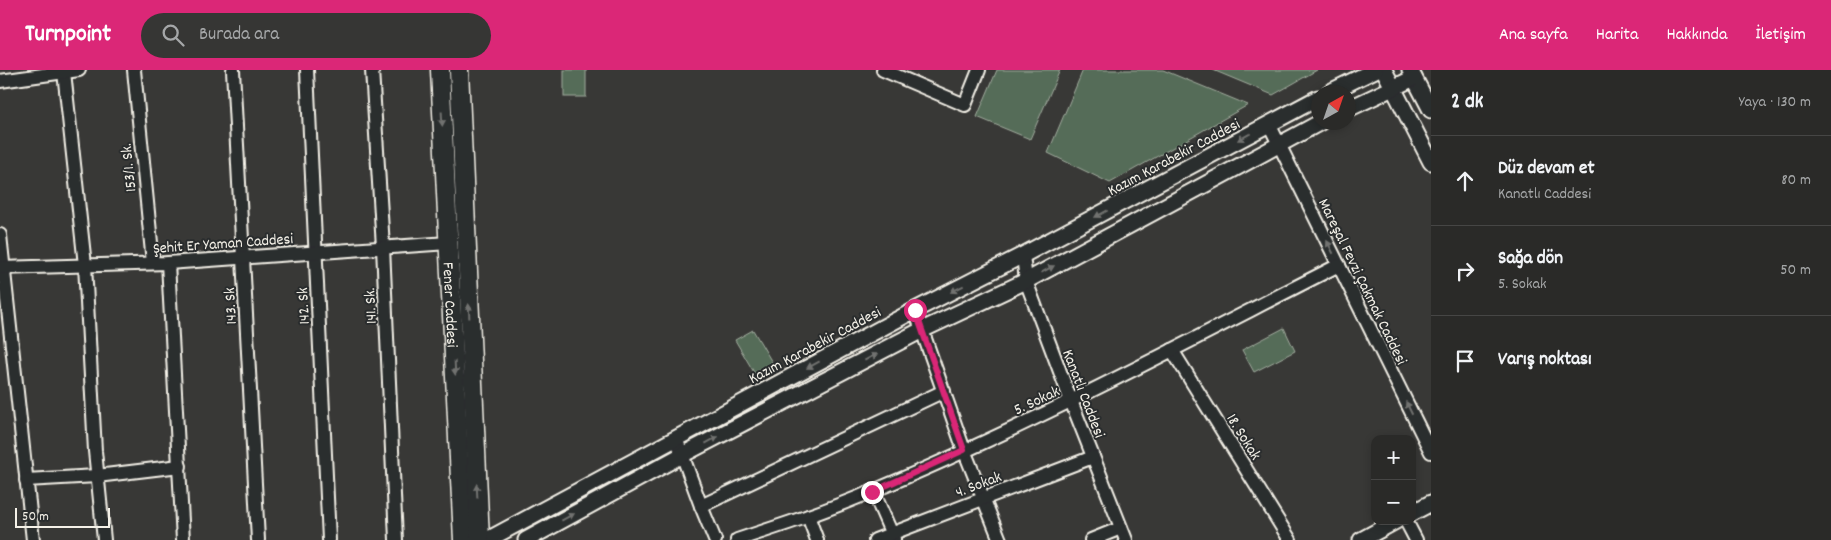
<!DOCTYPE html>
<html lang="tr">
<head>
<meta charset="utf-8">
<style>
  body { margin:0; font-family:Dekko,sans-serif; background:#363634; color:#f1f3f6 }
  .controls { position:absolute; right:15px; bottom:15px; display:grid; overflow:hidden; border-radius:10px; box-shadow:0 2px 8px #0003 }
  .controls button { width:45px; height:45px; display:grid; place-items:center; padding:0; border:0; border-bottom:1px solid #464645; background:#2a2a28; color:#f1f3f6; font:25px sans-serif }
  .compass { position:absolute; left:1311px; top:15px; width:45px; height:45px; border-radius:50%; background:#2a2a28; box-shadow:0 2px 8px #0003; rotate:40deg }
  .scale { position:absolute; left:15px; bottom:12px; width:95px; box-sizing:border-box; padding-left:5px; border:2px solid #f4f1e8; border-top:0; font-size:14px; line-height:18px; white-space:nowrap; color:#f4f1e8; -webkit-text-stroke:4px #2a2d2e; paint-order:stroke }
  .stop { position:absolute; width:15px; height:15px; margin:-11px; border:4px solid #db2777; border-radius:50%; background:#fff }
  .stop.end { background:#db2777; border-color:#fff; box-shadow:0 1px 5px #0008 }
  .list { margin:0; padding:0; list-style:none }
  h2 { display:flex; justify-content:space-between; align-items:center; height:65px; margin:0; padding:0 20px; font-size:21px }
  h2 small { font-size:16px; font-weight:400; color:#a5a7a8 }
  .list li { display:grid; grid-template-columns:32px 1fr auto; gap:15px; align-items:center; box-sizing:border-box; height:90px; padding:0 20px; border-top:1px solid #464645 }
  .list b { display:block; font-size:19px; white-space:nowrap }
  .list p { margin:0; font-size:16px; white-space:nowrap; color:#a5a7a8 }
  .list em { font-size:16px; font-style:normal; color:#a5a7a8 }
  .icon { flex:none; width:28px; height:28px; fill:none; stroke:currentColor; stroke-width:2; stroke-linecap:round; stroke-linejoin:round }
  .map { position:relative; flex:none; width:1431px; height:470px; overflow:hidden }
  header { display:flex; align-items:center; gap:30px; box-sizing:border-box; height:70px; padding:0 25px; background:#db2777; color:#fff }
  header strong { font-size:24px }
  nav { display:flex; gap:28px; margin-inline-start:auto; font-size:18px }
  .search { width:350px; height:45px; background:#363634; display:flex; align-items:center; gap:12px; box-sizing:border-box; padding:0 18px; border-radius:28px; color:#a5a7a8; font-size:19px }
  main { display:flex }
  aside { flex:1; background:#2a2a28 }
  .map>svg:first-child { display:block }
  .green { fill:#546c59; stroke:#a4aea0 }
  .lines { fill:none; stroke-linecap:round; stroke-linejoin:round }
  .minor-casing { stroke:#f4f1e8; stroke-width:16 }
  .tertiary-casing { stroke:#f4f1e8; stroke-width:19 }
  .secondary-casing { stroke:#f4f1e8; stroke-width:21 }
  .minor { stroke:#2a2d2e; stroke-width:12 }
  .tertiary { stroke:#2a2d2e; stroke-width:15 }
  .secondary { stroke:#2a2d2e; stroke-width:18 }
  .oneway { fill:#71726f }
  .route { stroke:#db2777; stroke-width:6 }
  .labels { text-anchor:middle; stroke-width:4; stroke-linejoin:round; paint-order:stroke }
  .street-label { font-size:16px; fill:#f4f1e8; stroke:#2a2d2e }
</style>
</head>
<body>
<header>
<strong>Turnpoint</strong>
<div class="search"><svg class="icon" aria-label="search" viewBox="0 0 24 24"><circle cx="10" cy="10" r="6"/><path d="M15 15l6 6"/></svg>Burada ara</div>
<nav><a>Ana sayfa</a><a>Harita</a><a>Hakkında</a><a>İletişim</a></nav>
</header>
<main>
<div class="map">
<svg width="1431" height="470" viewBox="0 0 1431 470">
  <rect width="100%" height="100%" fill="#383836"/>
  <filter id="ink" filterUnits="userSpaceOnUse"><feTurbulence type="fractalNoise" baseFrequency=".02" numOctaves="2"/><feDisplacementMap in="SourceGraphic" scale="10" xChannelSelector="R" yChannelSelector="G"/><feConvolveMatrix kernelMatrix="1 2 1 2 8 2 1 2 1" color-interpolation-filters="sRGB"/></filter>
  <g filter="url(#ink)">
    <g class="green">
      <rect x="564" y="0" width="22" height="27"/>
      <path d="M 997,0 L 1060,0 L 1030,69 L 977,47 Z"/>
      <path d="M 1083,0 L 1163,0 L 1248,35 L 1110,113 L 1048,83 Z"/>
      <path d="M 1213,0 L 1317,0 L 1273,25 Z"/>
      <path d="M 1284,258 L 1295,281 L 1254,302 L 1242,280 Z"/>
      <path d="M 753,260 L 773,294 L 755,304 L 735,270 Z"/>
    </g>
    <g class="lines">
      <defs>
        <g id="minor">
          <path d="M 134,0 L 153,193"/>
          <path d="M 233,0 L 258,470"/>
          <path d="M 307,0 L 329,470"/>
          <path d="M 372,0 L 383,177 L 396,470"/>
          <path d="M 883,0 L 965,35 L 979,0"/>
          <path d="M 64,2 L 85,195 L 95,381 L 104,470"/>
          <path d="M 0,11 L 79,0"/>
          <path d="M 1269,54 L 1431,382"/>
          <path d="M 0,165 L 33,470"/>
          <path d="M 1023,185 L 1026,211 L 1071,331 L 1126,470"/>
          <path d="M 168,193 L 183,470"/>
          <path d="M 0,198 L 168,193 L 448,173"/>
          <path d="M 915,240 L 964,380 L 1000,470"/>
          <path d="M 1172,280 L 1290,470"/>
          <path d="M 676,368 L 701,436 L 715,470"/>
          <path d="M 26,410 L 97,406 L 180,396"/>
          <path d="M 873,421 L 894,469"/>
          <path d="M 701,436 L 944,321"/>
          <path d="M 808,446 L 817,470"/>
          <path d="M 1406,451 L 1416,470"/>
          <path d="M 737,470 C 783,455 829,440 873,421 C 1032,355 1185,273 1339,195"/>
          <path d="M 875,470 L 1093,387"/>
          <path d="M 1091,470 L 1121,458"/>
        </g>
        <g id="tertiary">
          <path d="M 1384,0 L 1431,92"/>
          <path d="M 1410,0 L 1431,40"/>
          <path d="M 1330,22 L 1375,0"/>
          <path d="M 1348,39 L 1414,8"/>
          <path d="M 1412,443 L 1431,433"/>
          <path d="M 487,470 L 915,240 L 1023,185 L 1318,28"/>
          <path d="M 526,470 L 682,385 L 922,260 L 1026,211 L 1321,52"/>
          <path d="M 1361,470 L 1396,451"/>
        </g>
        <g id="secondary">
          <path id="s1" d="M 440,0 L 463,470"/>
          <path d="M 459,0 L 480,470"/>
        </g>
      </defs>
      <use href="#minor" class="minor-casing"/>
      <use href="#tertiary" class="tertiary-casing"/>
      <use href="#secondary" class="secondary-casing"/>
      <use href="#minor" class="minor"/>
      <use href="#tertiary" class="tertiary"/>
      <use href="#secondary" class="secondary"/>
    </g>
    <defs><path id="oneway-solid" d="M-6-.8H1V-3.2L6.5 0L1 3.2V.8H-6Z" transform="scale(1.25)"/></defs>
    <g class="oneway">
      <use href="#oneway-solid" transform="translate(442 49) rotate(87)"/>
      <use href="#oneway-solid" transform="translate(1244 67) rotate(152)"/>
      <use href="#oneway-solid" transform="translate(1101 144) rotate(152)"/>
      <use href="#oneway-solid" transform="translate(1330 177) rotate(-117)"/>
      <use href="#oneway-solid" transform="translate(1048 199) rotate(-28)"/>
      <use href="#oneway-solid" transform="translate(957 219) rotate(153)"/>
      <use href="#oneway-solid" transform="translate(469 241) rotate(-93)"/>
      <use href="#oneway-solid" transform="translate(871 287) rotate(-28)"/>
      <use href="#oneway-solid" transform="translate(813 295) rotate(152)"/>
      <use href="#oneway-solid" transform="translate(455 298) rotate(87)"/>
      <use href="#oneway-solid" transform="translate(1409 338) rotate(-116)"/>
      <use href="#oneway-solid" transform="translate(712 370) rotate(-28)"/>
      <use href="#oneway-solid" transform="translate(477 421) rotate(-93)"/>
      <use href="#oneway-solid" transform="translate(568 447) rotate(-28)"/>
    </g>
  </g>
  <g class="lines" filter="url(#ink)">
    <path class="route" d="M 872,422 L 964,380 L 915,240"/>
  </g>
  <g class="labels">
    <g class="street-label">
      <text transform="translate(1173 86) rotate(-28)" y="6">Kazım Karabekir Caddesi</text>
      <text transform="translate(127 98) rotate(-96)" y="6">153/1. Sk.</text>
      <text transform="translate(223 172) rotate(-4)" y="6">Şehit Er Yaman Caddesi</text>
      <text transform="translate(1364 211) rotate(64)" y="6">Mareşal Fevzi Çakmak Caddesi</text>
      <text dy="6" stroke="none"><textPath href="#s1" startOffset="235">Fener Caddesi</textPath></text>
      <text transform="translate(229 236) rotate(-93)" y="6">143. Sk</text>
      <text transform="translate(302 236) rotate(-93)" y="6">142. Sk</text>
      <text transform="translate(369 236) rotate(-93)" y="6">141. Sk.</text>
      <text transform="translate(814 274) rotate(-28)" y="6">Kazım Karabekir Caddesi</text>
      <text transform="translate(1085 323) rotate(69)" y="6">Kanatlı Caddesi</text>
      <text transform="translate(1036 329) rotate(-25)" y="6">5. Sokak</text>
      <text transform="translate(1245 366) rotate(58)" y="6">18. Sokak</text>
      <text transform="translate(978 413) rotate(-21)" y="6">4. Sokak</text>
    </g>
  </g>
</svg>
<div class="controls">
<button>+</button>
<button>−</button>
</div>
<svg class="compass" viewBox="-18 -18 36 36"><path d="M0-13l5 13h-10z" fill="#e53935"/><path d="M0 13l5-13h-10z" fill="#a5a7a8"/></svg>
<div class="scale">50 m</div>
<div class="stop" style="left:915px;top:240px"></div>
<div class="stop end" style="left:872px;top:422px"></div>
</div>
<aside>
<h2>2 dk<small>Yaya · 130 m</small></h2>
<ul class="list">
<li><svg class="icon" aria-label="ahead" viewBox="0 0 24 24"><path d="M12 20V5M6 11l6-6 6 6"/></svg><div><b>Düz devam et</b><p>Kanatlı Caddesi</p></div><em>80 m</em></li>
<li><svg class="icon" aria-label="right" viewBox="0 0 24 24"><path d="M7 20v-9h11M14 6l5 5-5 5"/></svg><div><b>Sağa dön</b><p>5. Sokak</p></div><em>50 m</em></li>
<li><svg class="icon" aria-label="arrive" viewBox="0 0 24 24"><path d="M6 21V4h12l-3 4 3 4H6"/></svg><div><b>Varış noktası</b></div></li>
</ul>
</aside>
</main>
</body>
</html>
